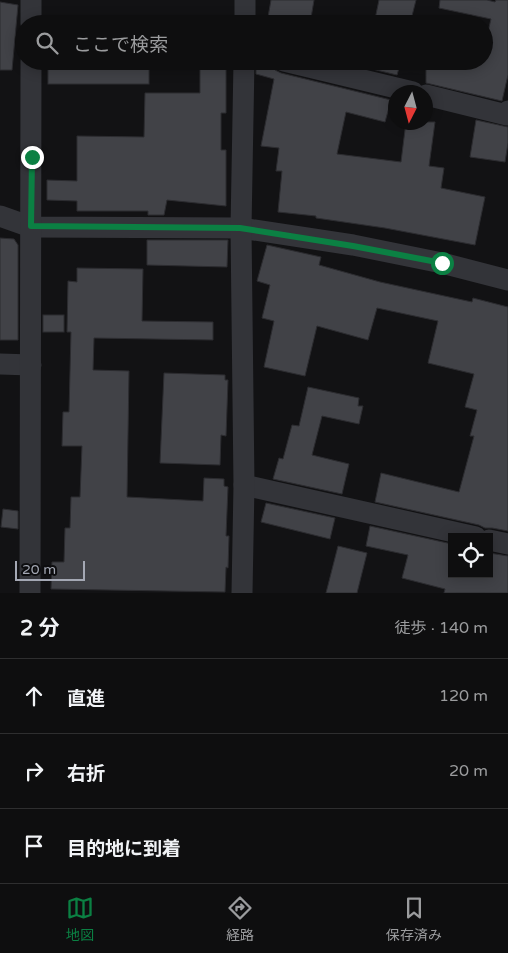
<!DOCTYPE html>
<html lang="ja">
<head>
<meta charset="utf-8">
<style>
  body { margin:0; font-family:"Varela Round","Noto Sans JP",sans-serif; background:#1c1c1d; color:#f1f3f6 }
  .controls { position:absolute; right:15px; bottom:15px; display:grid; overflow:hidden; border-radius:0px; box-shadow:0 2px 12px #0003 }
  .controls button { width:45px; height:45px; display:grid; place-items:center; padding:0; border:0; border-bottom:1px solid #2e2e2f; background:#0e0e0f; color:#f1f3f6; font:25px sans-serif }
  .compass { position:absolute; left:388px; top:85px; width:45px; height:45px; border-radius:50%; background:#0e0e0f; box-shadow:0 2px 12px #0003; rotate:186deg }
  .scale { position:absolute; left:15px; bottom:12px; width:70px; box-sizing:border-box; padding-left:5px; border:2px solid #a4a8b4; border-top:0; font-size:14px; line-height:18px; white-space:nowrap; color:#a4a8b4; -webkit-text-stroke:4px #0d0d0f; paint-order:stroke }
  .stop { position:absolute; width:15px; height:15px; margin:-11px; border:4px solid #0b8043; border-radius:50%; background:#fff }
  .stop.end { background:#0b8043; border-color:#fff; box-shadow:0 1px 5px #0008 }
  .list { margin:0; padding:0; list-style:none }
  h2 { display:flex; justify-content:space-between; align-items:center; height:65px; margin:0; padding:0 20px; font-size:21px }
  h2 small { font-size:16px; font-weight:400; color:#9b9c9e }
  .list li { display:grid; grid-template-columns:32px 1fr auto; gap:15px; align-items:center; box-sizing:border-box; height:75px; padding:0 20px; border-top:1px solid #2e2e2f }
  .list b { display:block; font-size:19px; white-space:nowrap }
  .list em { font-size:16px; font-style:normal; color:#9b9c9e }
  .icon { flex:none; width:28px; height:28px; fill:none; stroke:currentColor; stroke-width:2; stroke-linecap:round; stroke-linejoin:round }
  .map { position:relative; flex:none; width:508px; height:593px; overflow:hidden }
  .search { position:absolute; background:#0e0e0f; box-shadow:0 2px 12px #0003; left:15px; right:15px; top:15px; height:55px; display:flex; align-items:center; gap:12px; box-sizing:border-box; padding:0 18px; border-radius:28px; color:#9b9c9e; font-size:19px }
  .sheet { height:290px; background:#0e0e0f }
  nav { display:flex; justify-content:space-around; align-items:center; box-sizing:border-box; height:70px; border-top:1px solid #2e2e2f; background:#0e0e0f; font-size:14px; color:#9b9c9e }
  nav a { display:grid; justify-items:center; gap:2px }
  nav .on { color:#0b8043 }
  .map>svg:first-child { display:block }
  .building { fill:#414247; stroke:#2c2c30 }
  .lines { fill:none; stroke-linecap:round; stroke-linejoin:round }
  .street { stroke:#333439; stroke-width:21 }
  .route { stroke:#0b8043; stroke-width:6 }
</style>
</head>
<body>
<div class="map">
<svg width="508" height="593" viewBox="0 0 508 593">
  <rect width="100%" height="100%" fill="#121214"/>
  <g class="building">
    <path d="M 271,0 L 314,0 L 310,24 L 268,17 Z"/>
    <path d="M 379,0 L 416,0 L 410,24 L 374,24 Z"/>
    <path d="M 440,0 L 487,0 L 495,2 L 496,0 L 508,0 L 508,75 L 502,101 L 426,83 L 426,61 L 484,61 L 484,49 L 491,19 L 439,8 Z"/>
    <path d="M 0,2 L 18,5 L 12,70 L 0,70 Z"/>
    <rect x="48" y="61" width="101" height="23"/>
    <path d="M 256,61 L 272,61 L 275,70 L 281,73 L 391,100 L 385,122 L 346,112 L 337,154 L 401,162 L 406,122 L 435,122 L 429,166 L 444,168 L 441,188 L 485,197 L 475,245 L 385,228 L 316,218 L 316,216 L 278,212 L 282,171 L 276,171 L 279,148 L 261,146 L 274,79 L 256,74 Z"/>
    <path d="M 339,61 L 401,61 L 397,75 Z"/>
    <path d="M 200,67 L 226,67 L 226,113 L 221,113 L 221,150 L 226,150 L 226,206 L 167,200 L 164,215 L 148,215 L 148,211 L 77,211 L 77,201 L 47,200 L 47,180 L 77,181 L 77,136 L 144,137 L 145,93 L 200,93 Z"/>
    <path d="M 476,120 L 508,127 L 508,143 L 505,162 L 470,157 Z"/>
    <path d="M 0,238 L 14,239 L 18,245 L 18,340 L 0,340 Z"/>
    <path d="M 147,240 L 228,240 L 227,267 L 147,265 Z"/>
    <path d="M 267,245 L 321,257 L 319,265 L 380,282 L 472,302 L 473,298 L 508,307 L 508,531 L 492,528 L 485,528 L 479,525 L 375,502 L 381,473 L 459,492 L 474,436 L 470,436 L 477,410 L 465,407 L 474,374 L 428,363 L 438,321 L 377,308 L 368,340 L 317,326 L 305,376 L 264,367 L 274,321 L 262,318 L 270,285 L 257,281 Z"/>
    <path d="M 77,268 L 143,269 L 142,321 L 213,322 L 213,340 L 94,338 L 93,370 L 129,371 L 127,497 L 203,501 L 204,478 L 224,479 L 224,486 L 228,487 L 226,536 L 229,536 L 228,568 L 226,567 L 225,592 L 51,589 L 52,562 L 64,562 L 65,528 L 70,528 L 71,497 L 80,497 L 82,446 L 62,446 L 63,412 L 69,412 L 71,332 L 67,332 L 68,281 L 77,282 Z"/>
    <rect x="43" y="315" width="21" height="17"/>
    <path d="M 164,373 L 225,375 L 225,380 L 228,380 L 226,436 L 221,435 L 220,465 L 160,463 Z"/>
    <path d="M 308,387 L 359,398 L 358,406 L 363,406 L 359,424 L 322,416 L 312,455 L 349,464 L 342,494 L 273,479 L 279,458 L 283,459 L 292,425 L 299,426 Z"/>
    <path d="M 266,503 L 335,518 L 330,539 L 261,522 Z"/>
    <path d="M 3,509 L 18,511 L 18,529 L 1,527 Z"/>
    <path d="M 370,526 L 452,544 L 452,574 L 489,574 L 489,553 L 508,556 L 508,593 L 444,593 L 445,589 L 402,578 L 408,555 L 366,546 Z"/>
    <path d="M 338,546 L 367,553 L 357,593 L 326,593 Z"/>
  </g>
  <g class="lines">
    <g class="street">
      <path d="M 31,24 L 31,0"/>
      <path d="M 245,24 L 245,0"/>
      <path d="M 284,61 L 413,92"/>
      <path d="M 426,95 L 507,115 L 508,111"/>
      <path d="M 0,216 L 31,227 L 241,228 L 353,245 L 442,263 L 508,280"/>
      <path d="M 0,364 L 31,365"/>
      <path d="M 244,485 L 476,537"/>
      <path d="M 489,540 L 508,544"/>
      <path d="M 30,593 L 31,61"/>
      <path d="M 242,593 L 244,485 L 241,228 L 244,61"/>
    </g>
  </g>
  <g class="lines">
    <path class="route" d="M 32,157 L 31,226 L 240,228 L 353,246 L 442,263"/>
  </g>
</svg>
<div class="controls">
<button><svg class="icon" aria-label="locate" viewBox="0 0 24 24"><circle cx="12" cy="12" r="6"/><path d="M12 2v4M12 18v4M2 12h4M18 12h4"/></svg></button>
</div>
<svg class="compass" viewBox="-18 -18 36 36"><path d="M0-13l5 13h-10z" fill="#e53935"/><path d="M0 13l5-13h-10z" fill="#9b9c9e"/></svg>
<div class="scale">20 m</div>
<div class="stop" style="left:442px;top:263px"></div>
<div class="stop end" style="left:32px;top:157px"></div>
<div class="search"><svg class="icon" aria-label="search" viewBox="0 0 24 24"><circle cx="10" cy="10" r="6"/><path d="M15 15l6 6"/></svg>ここで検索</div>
</div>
<section class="sheet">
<h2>2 分<small>徒歩 · 140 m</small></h2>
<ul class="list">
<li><svg class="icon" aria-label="ahead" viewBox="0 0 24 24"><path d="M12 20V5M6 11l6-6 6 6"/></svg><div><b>直進</b></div><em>120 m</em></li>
<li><svg class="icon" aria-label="right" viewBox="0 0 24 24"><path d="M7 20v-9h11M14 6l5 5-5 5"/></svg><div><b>右折</b></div><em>20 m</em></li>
<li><svg class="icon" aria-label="arrive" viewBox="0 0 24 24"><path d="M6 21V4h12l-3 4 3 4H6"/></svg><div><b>目的地に到着</b></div></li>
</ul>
</section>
<nav>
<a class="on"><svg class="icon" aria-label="map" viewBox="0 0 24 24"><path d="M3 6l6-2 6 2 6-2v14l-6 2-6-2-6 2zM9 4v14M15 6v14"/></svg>地図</a>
<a><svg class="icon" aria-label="directions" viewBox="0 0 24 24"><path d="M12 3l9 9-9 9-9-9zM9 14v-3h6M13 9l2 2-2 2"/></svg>経路</a>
<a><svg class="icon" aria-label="saved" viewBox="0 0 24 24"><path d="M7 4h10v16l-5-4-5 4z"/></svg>保存済み</a>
</nav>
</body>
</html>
